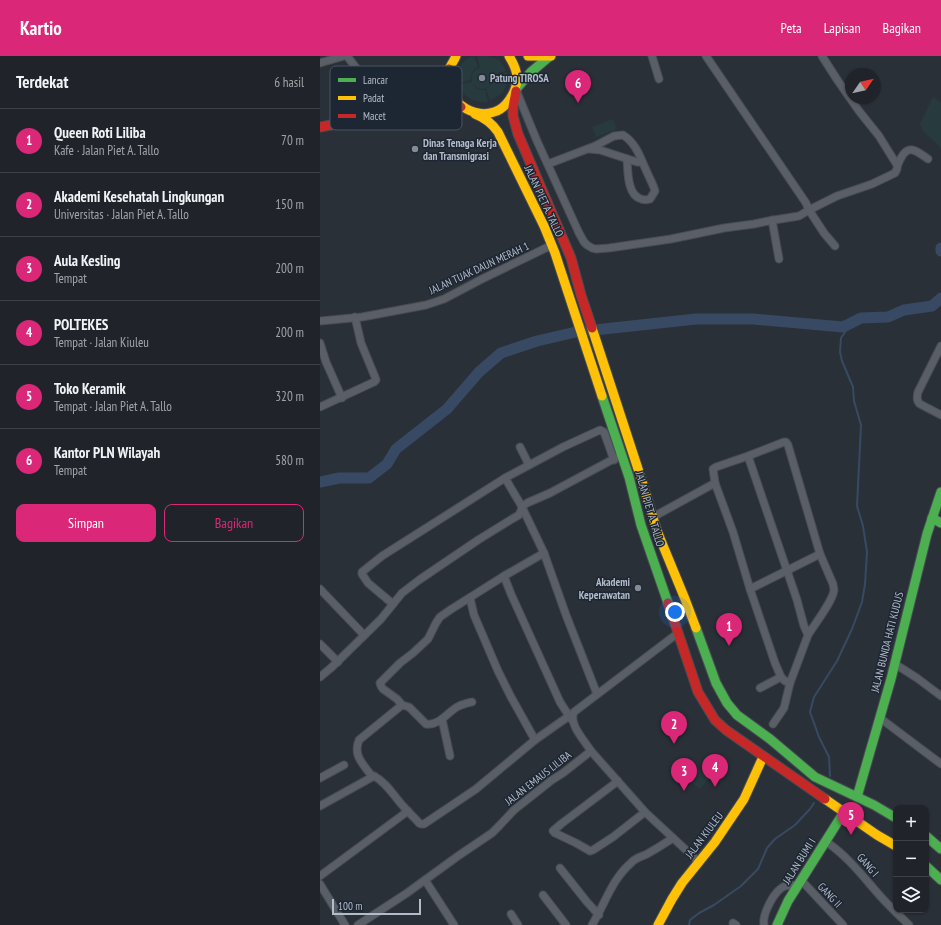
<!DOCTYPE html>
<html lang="id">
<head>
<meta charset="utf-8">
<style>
  body { margin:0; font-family:"PT Sans Narrow",sans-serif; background:#2d3036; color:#f1f3f6 }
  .controls { position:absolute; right:12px; bottom:12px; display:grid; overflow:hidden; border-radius:8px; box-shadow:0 1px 3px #0004 }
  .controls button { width:36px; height:36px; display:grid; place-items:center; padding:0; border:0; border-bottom:1px solid #3d4147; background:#20242a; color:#f1f3f6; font:20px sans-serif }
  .compass { position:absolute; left:525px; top:12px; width:36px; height:36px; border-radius:50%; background:#20242a; box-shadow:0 1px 3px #0004; rotate:56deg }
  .scale { position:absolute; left:12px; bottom:10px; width:89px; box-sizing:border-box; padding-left:4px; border:2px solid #b4bcc9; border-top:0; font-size:11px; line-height:14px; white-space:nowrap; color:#b4bcc9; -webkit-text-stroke:3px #1d2633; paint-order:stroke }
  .you { position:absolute; left:355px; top:556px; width:14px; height:14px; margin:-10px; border:3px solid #fff; border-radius:50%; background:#1a73e8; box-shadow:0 0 0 6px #1a73e833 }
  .badge { display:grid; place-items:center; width:26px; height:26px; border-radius:50%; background:#db2777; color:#fff; font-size:13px; font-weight:700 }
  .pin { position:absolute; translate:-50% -33px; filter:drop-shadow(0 1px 2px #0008) }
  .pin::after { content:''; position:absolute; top:21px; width:14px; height:12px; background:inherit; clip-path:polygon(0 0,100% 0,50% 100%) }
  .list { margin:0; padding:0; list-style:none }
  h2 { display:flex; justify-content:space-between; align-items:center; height:52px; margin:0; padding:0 16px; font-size:17px }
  h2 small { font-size:13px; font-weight:400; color:#a2a4a8 }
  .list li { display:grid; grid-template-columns:26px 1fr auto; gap:12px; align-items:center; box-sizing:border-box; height:64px; padding:0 16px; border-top:1px solid #3d4147 }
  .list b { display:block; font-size:15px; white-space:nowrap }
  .list p { margin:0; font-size:13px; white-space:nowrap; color:#a2a4a8 }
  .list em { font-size:13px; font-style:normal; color:#a2a4a8 }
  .actions { display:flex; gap:8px; padding:12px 16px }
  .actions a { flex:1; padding:9px 0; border:1px solid #db2777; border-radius:8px; text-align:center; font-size:14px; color:#db2777 }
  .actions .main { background:#db2777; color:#fff }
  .icon { flex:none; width:22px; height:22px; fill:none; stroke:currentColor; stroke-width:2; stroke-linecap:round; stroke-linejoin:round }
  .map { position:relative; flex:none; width:621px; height:869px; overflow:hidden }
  header { display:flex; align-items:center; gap:24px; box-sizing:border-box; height:56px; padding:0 20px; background:#db2777; color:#fff }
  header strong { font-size:19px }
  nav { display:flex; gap:22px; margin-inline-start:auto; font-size:14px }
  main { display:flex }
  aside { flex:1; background:#20242a }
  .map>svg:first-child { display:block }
  .green { fill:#273a3e }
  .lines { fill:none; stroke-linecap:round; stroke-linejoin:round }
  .stream { stroke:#384963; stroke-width:2 }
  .river { stroke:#384963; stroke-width:11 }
  .street-casing { stroke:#484c53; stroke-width:9 }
  .fast-casing { stroke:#484c53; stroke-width:11 }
  .slow-casing { stroke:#484c53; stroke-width:11 }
  .jam-casing { stroke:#484c53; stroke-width:11 }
  .street { stroke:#5a5e66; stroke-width:7 }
  .fast { stroke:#4caf50; stroke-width:9 }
  .slow { stroke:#ffc107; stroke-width:9 }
  .jam { stroke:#c62828; stroke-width:9 }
  .poi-dot { fill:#848b96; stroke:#1d2633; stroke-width:1.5 }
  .labels { text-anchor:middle; stroke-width:3; stroke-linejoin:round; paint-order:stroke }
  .poi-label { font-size:11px; font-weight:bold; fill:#b4bcc9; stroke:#1d2633; text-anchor:start }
  .street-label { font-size:11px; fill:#b4bcc9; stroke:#1d2633 }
  .key { fill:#1d2633; stroke:#4a5360; stroke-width:1 }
  .key-label { font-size:11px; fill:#b4bcc9 }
</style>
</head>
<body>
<header>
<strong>Kartio</strong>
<nav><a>Peta</a><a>Lapisan</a><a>Bagikan</a></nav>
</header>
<main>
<aside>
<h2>Terdekat<small>6 hasil</small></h2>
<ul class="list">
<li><span class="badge">1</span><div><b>Queen Roti Liliba</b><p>Kafe · Jalan Piet A. Tallo</p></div><em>70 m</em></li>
<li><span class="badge">2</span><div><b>Akademi Kesehatah Lingkungan</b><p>Universitas · Jalan Piet A. Tallo</p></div><em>150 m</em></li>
<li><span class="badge">3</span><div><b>Aula Kesling</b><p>Tempat</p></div><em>200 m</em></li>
<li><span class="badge">4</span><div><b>POLTEKES</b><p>Tempat · Jalan Kiuleu</p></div><em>200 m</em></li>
<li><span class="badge">5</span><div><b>Toko Keramik</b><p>Tempat · Jalan Piet A. Tallo</p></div><em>320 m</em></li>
<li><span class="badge">6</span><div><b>Kantor PLN Wilayah</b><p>Tempat</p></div><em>580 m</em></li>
</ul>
<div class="actions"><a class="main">Simpan</a><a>Bagikan</a></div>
</aside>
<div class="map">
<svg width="621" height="869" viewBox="0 0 621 869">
  <rect width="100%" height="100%" fill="#2a3038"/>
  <g class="green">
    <path d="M 154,0 L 158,11 C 152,14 151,18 150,24 L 138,27 C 137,14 140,4 154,0 Z"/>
    <path d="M 157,0 C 171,0 180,0 186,15 L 173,19 L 171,17 C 174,24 170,34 161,33 C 157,32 154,30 152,28 C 155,32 160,35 165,34 L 168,46 C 153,47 145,42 138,29 L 152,26 C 150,19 153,14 160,12 Z"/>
    <path d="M 187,16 C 189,31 184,39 170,44 L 166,33 C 171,30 174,26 173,20 Z"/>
    <path d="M 613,41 L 621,47 L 621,92 L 602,74 L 600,68 Z"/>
    <path d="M 293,63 L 297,73 L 276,81 L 272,71 Z"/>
    <path d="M 368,705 L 389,722 L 380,733 L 359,717 Z"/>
  </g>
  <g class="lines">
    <g class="stream">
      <path d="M 510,720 L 509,701 L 499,681 L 490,656 L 494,641 L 517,605 L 532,573 L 542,546 L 545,528 L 547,496 L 543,470 L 537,450 L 541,369 L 534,345 L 533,331 L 522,305 L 520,296 L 521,282 L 527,273 L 541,262"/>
      <path d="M 369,869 L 370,864 L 379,857 L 394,849 L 421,830 L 438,813 L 447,792 L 455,783 L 475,769 L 490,753 L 494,747"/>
    </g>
    <g class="river">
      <path d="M 621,192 L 621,195"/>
      <path d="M 0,426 L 19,422 L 49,422 L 67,408 L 76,393 L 127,353 L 159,316 L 181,297 L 217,285 L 256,276 L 376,263 L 433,263 L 523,271 L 541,262 L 568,261 L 584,254 L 612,250 L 621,242"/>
    </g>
    <defs>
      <g id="street">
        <path d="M 27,0 L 66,51"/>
        <path d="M 332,0 L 339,23"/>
        <path d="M 502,0 L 518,25 L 539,55 L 559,80 L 577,109"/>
        <path d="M 0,7 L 24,0"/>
        <path d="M 196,34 L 217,85 L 259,177 L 264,186 L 267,189 L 272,192 L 276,193 L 289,192 L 351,183 L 404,172 L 434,168 L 448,165 L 479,160 L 489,154 L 486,147 L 386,0"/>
        <path d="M 269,93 L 280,94 L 317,106 L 322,106"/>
        <path d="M 228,108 L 275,90 L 294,80 L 303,79 C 316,87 320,101 326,114 C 329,121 333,128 335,135 L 330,143 C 327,144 324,144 321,143 C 307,139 308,115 307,103"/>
        <path d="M 452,164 L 459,203"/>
        <path d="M 515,190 L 504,177 L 489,154 L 517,140 L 552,128 L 575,117 L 577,113 C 577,109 579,106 581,102 C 589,87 598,96 608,103"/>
        <path d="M 0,265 L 42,261 L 106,249 L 124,243 L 162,223 L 232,189"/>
        <path d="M 0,287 L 6,306 L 22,342"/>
        <path d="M 621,290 L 598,336 C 597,340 596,345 600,348 L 621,359"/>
        <path d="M 0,351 L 54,326 L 56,324 L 55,321 L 41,287 L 35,261"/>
        <path d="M 200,391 L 209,409"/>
        <path d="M 428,400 L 477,544 L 484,570 L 488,579 L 470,627 L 465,625 L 461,621 L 455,607 L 430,533 L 413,476 L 395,427 L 393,413 L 396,411 L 428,400 L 464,386 L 466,386 L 468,389 L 500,498 L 513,528 C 513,530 514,532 514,534 C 513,545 494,569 488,579"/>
        <path d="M 185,422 L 201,449 L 224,497 L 246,559 L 277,638"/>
        <path d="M 333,461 L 395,427"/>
        <path d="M 184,520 L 191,538 L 240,646 L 251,663"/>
        <path d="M 0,533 L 44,579"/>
        <path d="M 430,533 L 500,498"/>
        <path d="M 150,542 L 154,559 L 178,615 L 191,641 L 215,684"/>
        <path d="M 73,548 L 48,527 L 42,518 L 42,516 L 62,500 L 185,422 L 243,391 L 280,374 L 284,376 L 294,404"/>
        <path d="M 0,588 L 18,606"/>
        <path d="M 575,608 L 597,622 L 621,640"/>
        <path d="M 0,621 L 12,611 L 61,563 L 82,537 L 99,524 L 158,484 L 192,463 L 199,459 L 203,450 L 207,447 L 230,437 L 301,399"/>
        <path d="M 440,632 L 461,621"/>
        <path d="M 152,646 C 148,647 143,648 139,650 C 128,655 120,670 106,668 L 89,651 L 82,649 L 77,643 L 63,633 L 61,630 L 60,627 L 80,607 L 93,597 L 108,583 L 116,567 L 120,561 L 130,554 L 184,520 L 224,497"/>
        <path d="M 560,662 L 621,708"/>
        <path d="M 122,663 L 130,700"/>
        <path d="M 453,668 L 464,652 L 470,627"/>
        <path d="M 271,695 L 325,756 L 379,806"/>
        <path d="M 54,720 L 51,719 C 42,707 33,699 39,684 L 82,649"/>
        <path d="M 0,722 L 24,709"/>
        <path d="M 298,725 L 241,768 L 233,775 L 235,777 L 256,787 L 270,795 L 273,794 L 293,781 L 325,756"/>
        <path d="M 0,750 L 54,720 C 67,727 73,739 83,750 C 88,756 94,761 99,767 L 101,768 L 104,768 L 156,733 L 215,684 L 249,660"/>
        <path d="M 505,785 C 528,800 544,822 562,842 C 571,852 580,860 589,869"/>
        <path d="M 240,812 L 267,846 L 279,859"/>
        <path d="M 0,820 L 88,755"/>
        <path d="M 105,824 L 134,869"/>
        <path d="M 481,824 L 523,869"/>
        <path d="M 0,828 L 25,869"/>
        <path d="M 223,839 L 246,869"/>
        <path d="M 191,858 L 198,869"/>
        <path d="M 413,867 L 416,869"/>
        <path d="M 38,869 L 87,837 L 138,800 L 172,777 L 179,770 L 194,754 L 232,724 L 243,717 L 271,695 C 265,685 248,668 254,656 L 358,577"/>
        <path d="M 272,869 C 285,848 292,823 311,807 C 315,802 321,801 327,798 C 336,793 344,788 353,782"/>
        <path d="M 444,869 C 442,859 454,834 465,830 C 469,829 474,829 478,829"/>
      </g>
      <g id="fast">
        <path d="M 196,33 L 211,16 L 230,0"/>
        <path d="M 282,340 L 309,421 L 321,469 L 348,547"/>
        <path d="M 612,462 L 621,467"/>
        <path d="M 376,572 L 396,627 L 407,647 L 417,659 L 450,683 L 495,721 L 554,749 L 576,762"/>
        <path d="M 537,741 L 571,623 L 607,478 L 621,436"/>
        <path d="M 606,780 L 621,793"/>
        <path d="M 606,810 L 621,824"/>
        <path d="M 457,869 L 468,845 L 524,756"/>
      </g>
      <g id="slow">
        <path d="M 136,0 C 134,5 129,11 128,17 C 128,19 128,21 128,23 C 128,26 128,30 129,32 C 134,50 156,62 174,56 C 181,54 186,49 190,43 C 200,27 199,16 189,0"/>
        <path d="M 208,0 L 231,0"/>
        <path d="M 155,58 C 165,62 172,67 178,76 L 224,170 L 235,197 L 282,340"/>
        <path d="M 272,272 L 320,419 L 337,475 L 365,543 L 376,572"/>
        <path d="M 505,743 L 557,779 L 576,790"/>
        <path d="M 338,869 L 352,843 L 362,827 L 395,786 L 424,743 L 443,701"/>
      </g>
      <g id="jam">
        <path d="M 196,35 L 193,51 L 193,60 L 198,78 L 251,202 L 261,239 L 272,272"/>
        <path d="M 89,44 C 105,36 118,28 129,13"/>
        <path d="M 0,71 L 21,67 L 66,51 L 85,46 L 111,44 L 128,46 L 141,51"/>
        <path d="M 348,547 L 378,636 L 395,664 L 406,674 L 505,743"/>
      </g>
    </defs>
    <use href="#street" class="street-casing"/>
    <use href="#fast" class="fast-casing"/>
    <use href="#slow" class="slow-casing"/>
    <use href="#jam" class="jam-casing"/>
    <use href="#street" class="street"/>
    <use href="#fast" class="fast"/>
    <use href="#slow" class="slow"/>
    <use href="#jam" class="jam"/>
  </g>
  <g class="poi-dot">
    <circle cx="162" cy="22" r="4"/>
    <circle cx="95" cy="93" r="4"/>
    <circle cx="318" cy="532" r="4"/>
  </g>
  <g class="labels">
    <g class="poi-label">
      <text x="170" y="26">Patung TIROSA</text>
      <text x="103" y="91">Dinas Tenaga Kerja<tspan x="103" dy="13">dan Transmigrasi</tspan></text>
      <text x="310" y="530" text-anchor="end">Akademi<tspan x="310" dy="13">Keperawatan</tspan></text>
    </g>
    <g class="street-label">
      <text transform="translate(224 145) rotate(65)" y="4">JALAN PIET A. TALLO</text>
      <text transform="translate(159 212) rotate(-25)" y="4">JALAN TUAK DAUN MERAH 1</text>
      <text transform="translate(330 453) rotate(74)" y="4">JALAN PIET A. TALLO</text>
      <text transform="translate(567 586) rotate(-76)" y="4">JALAN BUNDA HATI KUDUS</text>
      <text transform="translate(218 722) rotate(-38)" y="4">JALAN EMAUS LILIBA</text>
      <text transform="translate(384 779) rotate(-53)" y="4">JALAN KIULEU</text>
      <text transform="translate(479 805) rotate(-58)" y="4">JALAN BUMI I</text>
      <text transform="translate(548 809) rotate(49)" y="4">GANG I</text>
      <text transform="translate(510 839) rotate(47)" y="4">GANG II</text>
    </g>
  </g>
  <rect x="10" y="10" width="132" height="64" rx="6" class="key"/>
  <rect x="18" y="22" width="18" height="4" fill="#4caf50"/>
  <rect x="18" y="40" width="18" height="4" fill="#ffc107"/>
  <rect x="18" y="58" width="18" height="4" fill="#c62828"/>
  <g class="key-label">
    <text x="43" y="28">Lancar</text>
    <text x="43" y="46">Padat</text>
    <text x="43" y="64">Macet</text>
  </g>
</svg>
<div class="controls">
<button>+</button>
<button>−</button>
<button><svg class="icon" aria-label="layers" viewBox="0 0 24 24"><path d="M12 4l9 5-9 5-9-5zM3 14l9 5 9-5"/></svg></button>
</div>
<svg class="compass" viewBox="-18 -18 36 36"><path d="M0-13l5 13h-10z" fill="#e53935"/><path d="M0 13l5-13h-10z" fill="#a2a4a8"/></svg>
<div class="scale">100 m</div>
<div class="you"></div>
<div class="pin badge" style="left:409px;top:590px">1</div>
<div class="pin badge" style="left:354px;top:688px">2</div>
<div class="pin badge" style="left:364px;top:735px">3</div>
<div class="pin badge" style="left:395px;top:731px">4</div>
<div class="pin badge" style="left:531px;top:779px">5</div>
<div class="pin badge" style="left:258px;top:47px">6</div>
</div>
</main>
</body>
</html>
